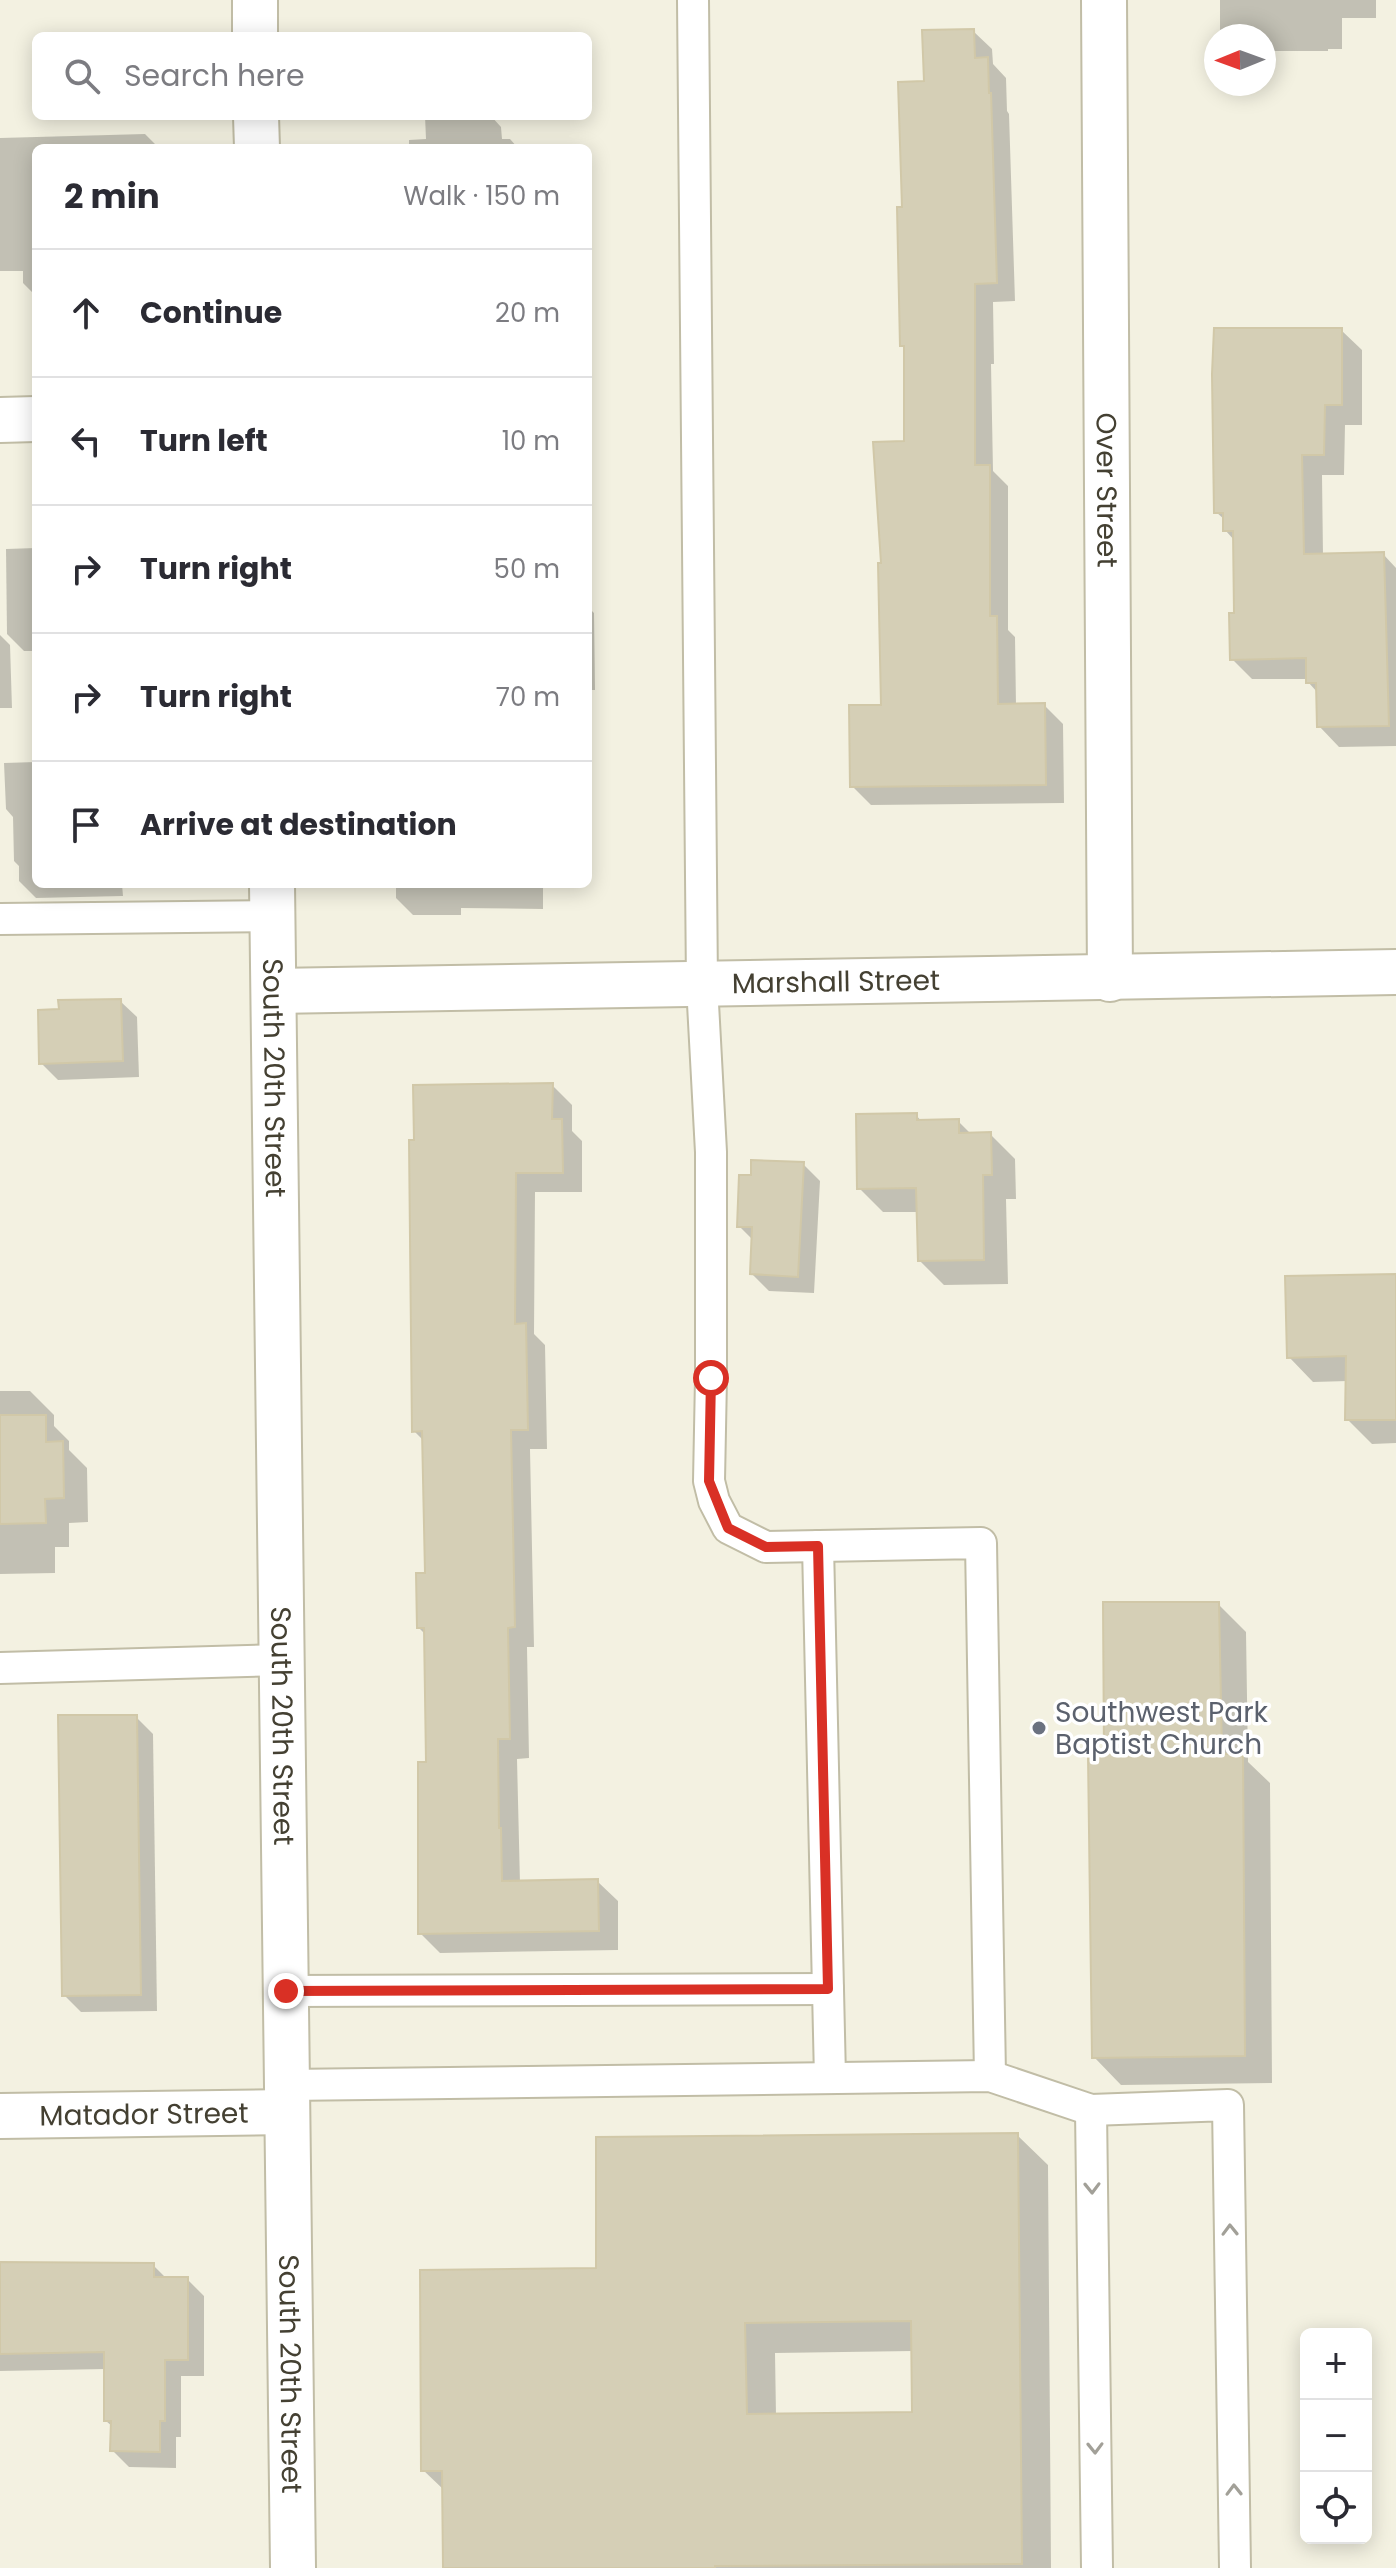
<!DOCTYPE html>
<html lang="en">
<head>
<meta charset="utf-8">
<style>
  body { margin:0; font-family:Poppins,sans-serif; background:#f2f2f3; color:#2b2b33 }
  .controls { position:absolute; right:24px; bottom:24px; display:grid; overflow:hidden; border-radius:12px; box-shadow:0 4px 20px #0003 }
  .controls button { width:72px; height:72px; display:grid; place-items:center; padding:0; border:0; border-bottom:2px solid #e1e1e2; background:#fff; color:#2b2b33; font:40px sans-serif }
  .compass { position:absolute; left:1204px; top:24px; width:72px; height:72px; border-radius:50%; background:#fff; box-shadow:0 4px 20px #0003; rotate:269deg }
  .stop { position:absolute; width:24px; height:24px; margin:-18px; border:6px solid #d93025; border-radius:50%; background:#fff }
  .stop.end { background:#d93025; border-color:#fff; box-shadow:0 2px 8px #0008 }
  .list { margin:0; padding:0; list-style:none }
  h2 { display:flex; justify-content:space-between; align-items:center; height:104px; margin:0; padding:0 32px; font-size:34px }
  h2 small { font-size:26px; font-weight:400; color:#7c7c81 }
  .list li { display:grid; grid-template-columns:52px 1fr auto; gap:24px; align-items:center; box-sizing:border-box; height:128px; padding:0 32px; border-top:2px solid #e1e1e2 }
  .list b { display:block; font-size:30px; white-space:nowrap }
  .list em { font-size:26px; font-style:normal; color:#7c7c81 }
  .icon { flex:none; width:44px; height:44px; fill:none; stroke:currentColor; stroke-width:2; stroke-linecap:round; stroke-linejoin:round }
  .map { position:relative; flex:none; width:1396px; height:2568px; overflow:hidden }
  .search { position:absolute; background:#fff; box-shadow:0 4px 20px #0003; left:32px; top:32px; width:560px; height:88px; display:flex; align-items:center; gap:20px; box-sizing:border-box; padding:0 28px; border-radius:12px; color:#7c7c81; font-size:30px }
  .panel { position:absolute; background:#fff; box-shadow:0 4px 20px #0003; left:32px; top:144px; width:560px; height:744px; border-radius:12px }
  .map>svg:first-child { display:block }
  .shadow { fill:#0003; fill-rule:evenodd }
  .building { fill:#d5cfb6; stroke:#d1c8a8; stroke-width:2; fill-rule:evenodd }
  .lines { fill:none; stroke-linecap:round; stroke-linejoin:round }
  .service-casing { stroke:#c1bda6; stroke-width:34 }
  .minor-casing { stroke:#c1bda6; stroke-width:48 }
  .tertiary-casing { stroke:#c1bda6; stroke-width:48 }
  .service { stroke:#fff; stroke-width:30 }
  .minor { stroke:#fff; stroke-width:44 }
  .tertiary { stroke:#fff; stroke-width:44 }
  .oneway { stroke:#a2a098 }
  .route { stroke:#d93025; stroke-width:10 }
  .worship-dot { fill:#6b7280; stroke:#fff; stroke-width:3 }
  .labels { text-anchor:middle; stroke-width:7; stroke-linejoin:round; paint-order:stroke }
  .street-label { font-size:28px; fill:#444032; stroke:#fff }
  .worship-label { font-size:28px; fill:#5b616d; stroke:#fff; text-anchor:start }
</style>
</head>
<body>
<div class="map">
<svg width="1396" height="2568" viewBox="0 0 1396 2568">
  <rect width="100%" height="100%" fill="#f3f1e1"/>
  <g class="shadow">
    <path d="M 1220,0 L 1376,0 L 1376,18 L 1342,18 L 1342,49 L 1328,49 L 1328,51 L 1264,51 L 1264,36 L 1222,36 L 1220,34 Z"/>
    <path d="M 973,31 L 992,49 L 993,64 L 1006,78 L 1007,111 L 1009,114 L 1015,301 L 993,302 L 994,364 L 991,364 L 993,471 L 1008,486 L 1008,630 L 1015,637 L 1016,706 L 1044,705 L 1063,724 L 1064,803 L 871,805 L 852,786 L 883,707 L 884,565 L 906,443 L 906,349 L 902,345 L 905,209 L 926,83 Z"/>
    <path d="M 425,116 L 491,116 L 501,127 L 502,139 L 510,139 L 518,148 L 409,148 L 409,140 L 426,139 Z"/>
    <path d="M 145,134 L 159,148 L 36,148 L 36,296 L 23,283 L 23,271 L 0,271 L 0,138 Z"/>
    <path d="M 1341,330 L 1362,350 L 1362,425 L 1345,425 L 1344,475 L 1322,475 L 1323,556 L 1383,554 L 1396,568 L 1396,746 L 1339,747 L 1319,726 L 1318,693 L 1308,682 L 1308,679 L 1252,679 L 1232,659 L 1237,615 L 1235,541 L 1225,530 L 1225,520 L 1216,512 Z"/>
    <path d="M 36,548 L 36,651 L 24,651 L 7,634 L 6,549 Z"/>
    <path d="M 588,577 L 589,608 L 594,613 L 595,690 L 588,690 Z"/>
    <path d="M 0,635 L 10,645 L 12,708 L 0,708 Z"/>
    <path d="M 36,762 L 36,884 L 122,884 L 123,896 L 36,898 L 19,881 L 19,866 L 14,861 L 13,817 L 6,809 L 4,763 Z"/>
    <path d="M 396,884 L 543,884 L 543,909 L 461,908 L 461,915 L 413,915 L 396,898 Z"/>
    <path d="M 120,1001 L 137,1017 L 139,1077 L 58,1080 L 41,1063 Z"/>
    <path d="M 552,1085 L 572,1105 L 572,1131 L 582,1141 L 582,1192 L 535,1192 L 534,1334 L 545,1345 L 547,1449 L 530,1449 L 534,1647 L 527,1647 L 529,1758 L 517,1759 L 520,1883 L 598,1882 L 618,1901 L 618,1950 L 440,1953 L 420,1933 L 428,1764 L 426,1635 L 419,1628 L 427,1575 L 425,1442 L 414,1431 L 411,1142 Z"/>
    <path d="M 916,1115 L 922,1122 L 958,1121 L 972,1135 L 990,1134 L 1015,1159 L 1016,1199 L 1006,1199 L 1008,1284 L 944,1285 L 920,1261 L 919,1212 L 883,1212 L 859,1188 Z"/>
    <path d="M 803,1164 L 820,1181 L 814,1293 L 769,1291 L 752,1274 L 753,1240 L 739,1226 L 753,1177 Z"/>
    <path d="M 1396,1277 L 1396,1443 L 1372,1444 L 1347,1419 L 1348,1381 L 1313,1382 L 1289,1357 Z"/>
    <path d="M 0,1391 L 30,1391 L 54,1415 L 54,1426 L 69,1441 L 69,1450 L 87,1468 L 88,1522 L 69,1523 L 69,1547 L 55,1547 L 55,1573 L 0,1574 Z"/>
    <path d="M 1218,1604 L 1246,1632 L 1248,1762 L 1270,1783 L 1272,2083 L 1121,2085 L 1094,2057 L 1106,1756 Z"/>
    <path d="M 136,1717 L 153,1734 L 157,2011 L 81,2012 L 64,1995 Z"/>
    <path d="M 1017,2135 L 1048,2165 L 1051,2568 L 445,2568 L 444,2490 L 423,2470 L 598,2270 ZM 913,2351 L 914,2414 L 776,2416 L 775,2353 Z"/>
    <path d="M 0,2265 L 153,2265 L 167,2279 L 187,2279 L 204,2296 L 204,2376 L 181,2376 L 181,2437 L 176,2437 L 176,2468 L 129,2467 L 112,2450 L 113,2427 L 106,2421 L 106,2369 L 0,2371 Z"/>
  </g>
  <g class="building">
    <path d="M 974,29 L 975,58 L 988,57 L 989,93 L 991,93 L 997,283 L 975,284 L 975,465 L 990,465 L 990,616 L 997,616 L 998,704 L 1045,703 L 1046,785 L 850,787 L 849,705 L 881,705 L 878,563 L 881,563 L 873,442 L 904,441 L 904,346 L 900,346 L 897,207 L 902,207 L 898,82 L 924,81 L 922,30 Z"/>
    <path d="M 1214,328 L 1342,328 L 1342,405 L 1325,405 L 1324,455 L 1302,455 L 1304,554 L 1384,552 L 1389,726 L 1317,727 L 1316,683 L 1306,683 L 1306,658 L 1230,660 L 1229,613 L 1234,613 L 1233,531 L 1223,531 L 1223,513 L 1214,513 L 1212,374 Z"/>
    <path d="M 121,999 L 123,1061 L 39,1064 L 38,1010 L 59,1009 L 58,1000 Z"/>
    <path d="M 553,1083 L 552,1119 L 562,1119 L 563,1173 L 516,1173 L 515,1324 L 526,1323 L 528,1430 L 511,1430 L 515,1627 L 508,1628 L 510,1739 L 498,1739 L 499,1828 L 501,1828 L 502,1881 L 598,1879 L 599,1931 L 418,1934 L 418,1762 L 426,1762 L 424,1628 L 417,1628 L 416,1573 L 425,1573 L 422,1431 L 412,1432 L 409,1140 L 414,1140 L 413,1085 Z"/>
    <path d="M 917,1113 L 917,1120 L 959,1119 L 959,1133 L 991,1132 L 992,1175 L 983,1175 L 984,1260 L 918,1261 L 916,1188 L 857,1189 L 856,1114 Z"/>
    <path d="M 751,1160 L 804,1162 L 798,1277 L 750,1274 L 752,1227 L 737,1227 L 739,1175 L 751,1175 Z"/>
    <path d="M 1396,1274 L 1396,1420 L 1345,1420 L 1346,1356 L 1287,1358 L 1285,1276 Z"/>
    <path d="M 0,1415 L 46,1415 L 46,1442 L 63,1441 L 64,1498 L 45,1499 L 46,1523 L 0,1524 Z"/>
    <path d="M 1103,1602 L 1219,1602 L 1222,1754 L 1243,1754 L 1245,2056 L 1092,2058 L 1088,1755 L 1104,1755 Z"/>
    <path d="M 58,1715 L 137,1715 L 141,1995 L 62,1996 Z"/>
    <path d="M 1018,2133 L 1022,2564 L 715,2566 L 715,2568 L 443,2568 L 442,2471 L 421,2471 L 420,2270 L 596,2268 L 596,2137 ZM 911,2321 L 912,2412 L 747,2414 L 745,2323 Z"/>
    <path d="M 0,2262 L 154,2263 L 154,2277 L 188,2277 L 188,2360 L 165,2360 L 165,2421 L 160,2421 L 160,2452 L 110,2451 L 111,2421 L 104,2421 L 104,2352 L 0,2354 Z"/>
  </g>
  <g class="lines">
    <defs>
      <g id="service">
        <path d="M 693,0 L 702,985 L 711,1152 L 711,1378 L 709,1481 L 714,1501 L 728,1528 L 766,1547 L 981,1543 L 990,2076"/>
        <path d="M 0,919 L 273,916"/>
        <path d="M 818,1546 L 830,2078"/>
        <path d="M 0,1668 L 282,1660"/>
        <path d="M 286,1991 L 828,1989"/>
        <path d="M 287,2085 L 990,2076 L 1091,2110 L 1228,2105 L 1235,2568"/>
        <path d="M 1091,2110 L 1097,2568"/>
      </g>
      <g id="minor">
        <path id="s1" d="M 1104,0 L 1110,979"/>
        <path d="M 0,420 L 36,419"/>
        <path id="s2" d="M 274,991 L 1396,972"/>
        <path id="s3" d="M 0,2116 L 287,2112"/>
      </g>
      <g id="tertiary">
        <path d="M 255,0 L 255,36"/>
        <path d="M 256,116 L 257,148"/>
        <path id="s4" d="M 272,884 L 293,2568"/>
      </g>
    </defs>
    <use href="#service" class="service-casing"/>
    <use href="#minor" class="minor-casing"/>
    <use href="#tertiary" class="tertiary-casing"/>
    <use href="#service" class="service"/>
    <use href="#minor" class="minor"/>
    <use href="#tertiary" class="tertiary"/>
  </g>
  <defs><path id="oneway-chevron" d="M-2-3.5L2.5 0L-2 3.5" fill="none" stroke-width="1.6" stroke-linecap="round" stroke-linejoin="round" transform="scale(2)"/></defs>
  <g class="oneway">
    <use href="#oneway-chevron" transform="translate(1092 2188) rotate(89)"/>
    <use href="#oneway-chevron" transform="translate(1230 2230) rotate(-91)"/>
    <use href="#oneway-chevron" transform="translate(1095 2448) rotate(89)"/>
    <use href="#oneway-chevron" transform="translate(1234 2490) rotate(-91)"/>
  </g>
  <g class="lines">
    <path class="route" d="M 286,1991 L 828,1989 L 818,1546 L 766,1547 L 728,1528 L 709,1481 L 711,1378"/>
  </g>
  <circle class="worship-dot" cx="1039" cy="1728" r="8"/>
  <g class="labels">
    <g class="street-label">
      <text dy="10" stroke="none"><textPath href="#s1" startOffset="490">Over Street</textPath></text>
      <text dy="10" stroke="none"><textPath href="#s2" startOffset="562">Marshall Street</textPath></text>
      <text dy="10" stroke="none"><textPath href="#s4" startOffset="194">South 20th Street</textPath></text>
      <text dy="10" stroke="none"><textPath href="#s4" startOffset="842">South 20th Street</textPath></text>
      <text dy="10" stroke="none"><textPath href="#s3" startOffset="144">Matador Street</textPath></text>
      <text dy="10" stroke="none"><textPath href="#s4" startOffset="1490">South 20th Street</textPath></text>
    </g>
    <g class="worship-label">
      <text x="1055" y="1722">Southwest Park<tspan x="1055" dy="32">Baptist Church</tspan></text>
    </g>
  </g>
</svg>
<div class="controls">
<button>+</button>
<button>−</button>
<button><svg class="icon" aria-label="locate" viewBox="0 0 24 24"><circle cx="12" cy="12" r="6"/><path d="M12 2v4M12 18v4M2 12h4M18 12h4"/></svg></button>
</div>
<svg class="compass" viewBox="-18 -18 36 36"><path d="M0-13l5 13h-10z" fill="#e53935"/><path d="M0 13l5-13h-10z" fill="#7c7c81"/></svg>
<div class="stop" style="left:711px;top:1378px"></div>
<div class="stop end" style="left:286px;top:1991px"></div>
<div class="search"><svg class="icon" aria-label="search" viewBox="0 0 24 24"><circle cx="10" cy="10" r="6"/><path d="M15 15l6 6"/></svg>Search here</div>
<section class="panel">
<h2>2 min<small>Walk · 150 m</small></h2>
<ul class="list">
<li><svg class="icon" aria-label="ahead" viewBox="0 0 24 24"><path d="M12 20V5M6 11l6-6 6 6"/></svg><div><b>Continue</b></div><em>20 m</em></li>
<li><svg class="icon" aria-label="left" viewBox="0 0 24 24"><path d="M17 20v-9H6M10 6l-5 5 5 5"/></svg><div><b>Turn left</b></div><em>10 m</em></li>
<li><svg class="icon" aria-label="right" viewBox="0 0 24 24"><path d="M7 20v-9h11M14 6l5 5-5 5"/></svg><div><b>Turn right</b></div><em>50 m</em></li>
<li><svg class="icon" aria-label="right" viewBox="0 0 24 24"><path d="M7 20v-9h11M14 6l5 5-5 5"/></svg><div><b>Turn right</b></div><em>70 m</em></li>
<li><svg class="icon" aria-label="arrive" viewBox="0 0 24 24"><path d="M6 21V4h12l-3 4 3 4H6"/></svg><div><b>Arrive at destination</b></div></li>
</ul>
</section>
</div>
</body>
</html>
